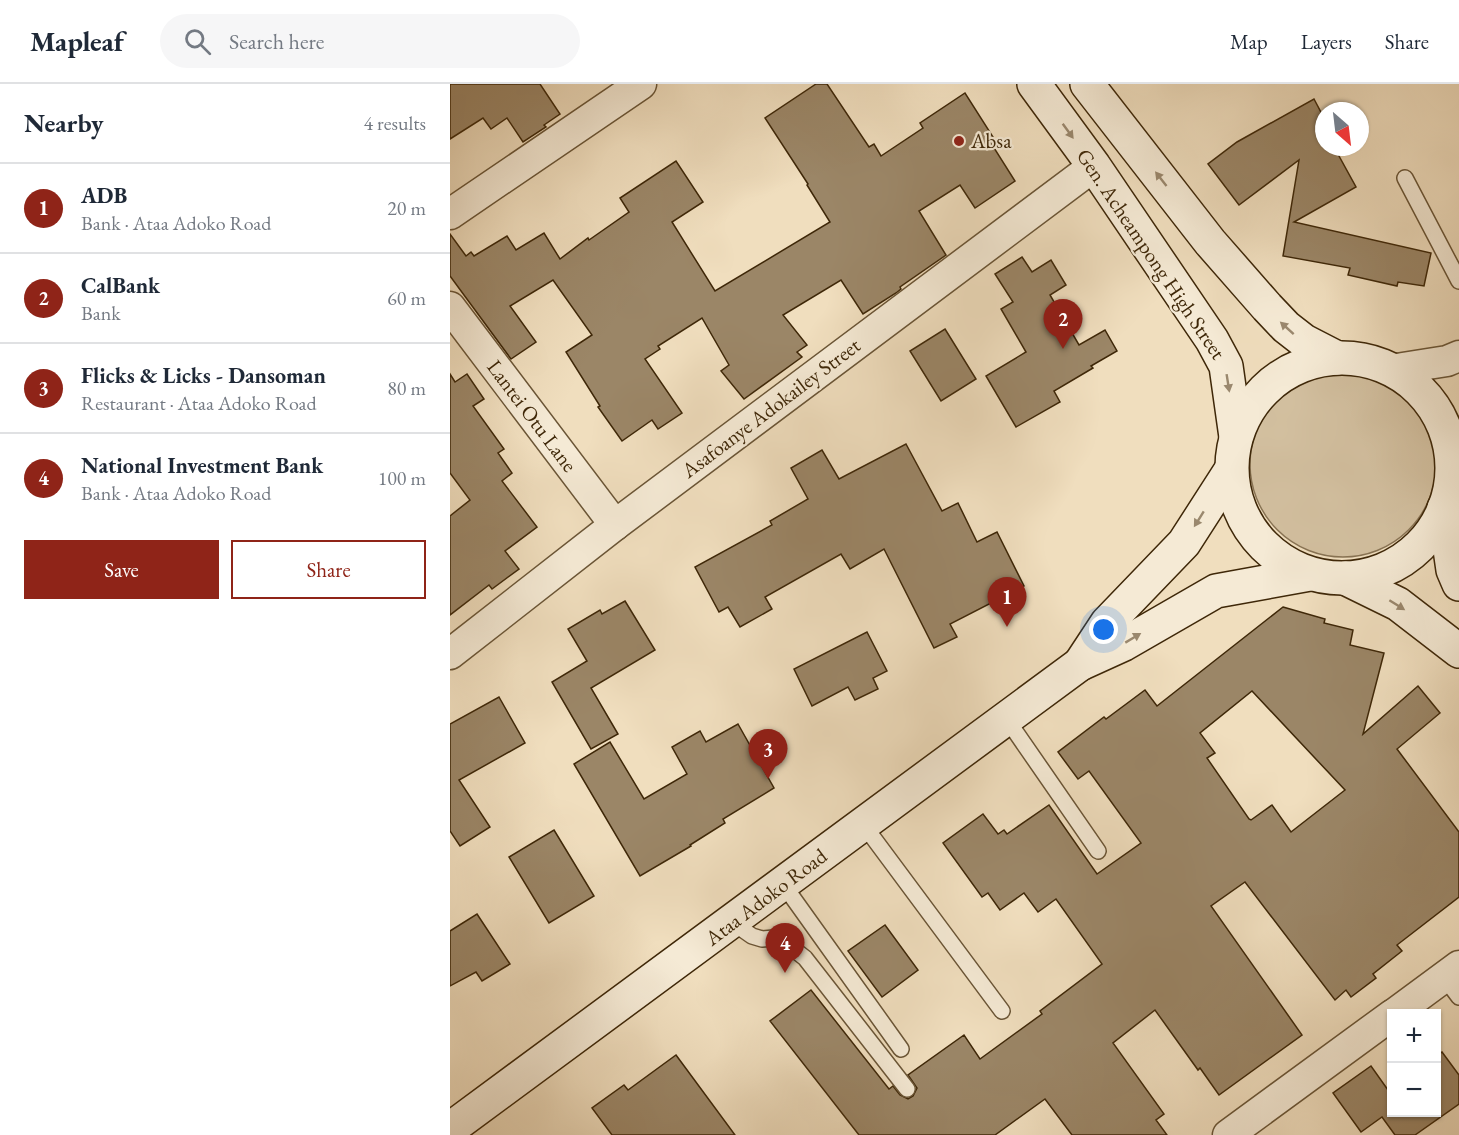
<!DOCTYPE html>
<html lang="en">
<head>
<meta charset="utf-8">
<style>
  body { margin:0; font-family:"EB Garamond",serif; background:#f6f6f7; color:#1f2937 }
  .controls { position:absolute; right:18px; bottom:18px; display:grid; overflow:hidden; border-radius:0px; box-shadow:0 2px 4px #0004 }
  .controls button { width:54px; height:54px; display:grid; place-items:center; padding:0; border:0; border-bottom:2px solid #e0e1e3; background:#fff; color:#1f2937; font:30px sans-serif }
  .compass { position:absolute; left:865px; top:18px; width:54px; height:54px; border-radius:50%; background:#fff; box-shadow:0 2px 4px #0004; rotate:152deg }
  .you { position:absolute; left:654px; top:546px; width:21px; height:21px; margin:-15px; border:4px solid #fff; border-radius:50%; background:#1a73e8; box-shadow:0 0 0 9px #1a73e833 }
  .badge { display:grid; place-items:center; width:39px; height:39px; border-radius:50%; background:#8f2418; color:#fff; font-size:20px; font-weight:700 }
  .pin { position:absolute; translate:-50% -50px; filter:drop-shadow(0 2px 3px #0008) }
  .pin::after { content:''; position:absolute; top:32px; width:21px; height:18px; background:inherit; clip-path:polygon(0 0,100% 0,50% 100%) }
  .list { margin:0; padding:0; list-style:none }
  h2 { display:flex; justify-content:space-between; align-items:center; height:78px; margin:0; padding:0 24px; font-size:26px }
  h2 small { font-size:20px; font-weight:400; color:#747a83 }
  .list li { display:grid; grid-template-columns:39px 1fr auto; gap:18px; align-items:center; box-sizing:border-box; height:90px; padding:0 24px; border-top:2px solid #e0e1e3 }
  .list b { display:block; font-size:22px; white-space:nowrap }
  .list p { margin:0; font-size:20px; white-space:nowrap; color:#747a83 }
  .list em { font-size:20px; font-style:normal; color:#747a83 }
  .actions { display:flex; gap:12px; padding:18px 24px }
  .actions a { flex:1; padding:14px 0; border:2px solid #8f2418; border-radius:0px; text-align:center; font-size:21px; color:#8f2418 }
  .actions .main { background:#8f2418; color:#fff }
  .icon { flex:none; width:33px; height:33px; fill:none; stroke:currentColor; stroke-width:2; stroke-linecap:round; stroke-linejoin:round }
  .map { position:relative; flex:none; width:1009px; height:1051px; overflow:hidden }
  header { display:flex; align-items:center; gap:36px; box-sizing:border-box; height:84px; padding:0 30px; background:#fff; border-bottom:2px solid #e0e1e3 }
  header strong { font-size:28px }
  nav { display:flex; gap:33px; margin-inline-start:auto; font-size:21px }
  .search { width:420px; height:54px; background:#f6f6f7; display:flex; align-items:center; gap:15px; box-sizing:border-box; padding:0 21px; border-radius:33px; color:#747a83; font-size:22px }
  main { display:flex }
  aside { flex:1; background:#fff }
  .map>svg:first-child { display:block }
  .green { fill:#d2bf9f; stroke:#887354; stroke-width:1.5 }
  .building { fill:#9b8667; stroke:#3e2708; stroke-width:1.5; fill-rule:evenodd }
  .lines { fill:none; stroke-linecap:round; stroke-linejoin:round }
  .lane-casing { stroke:#6a5536; stroke-width:18 }
  .street-casing { stroke:#6a5536; stroke-width:33 }
  .secondary-casing { stroke:#3e2708; stroke-width:36 }
  .lane { stroke:#f5ead5; stroke-width:15 }
  .street { stroke:#f5ead5; stroke-width:30 }
  .secondary { stroke:#f5ead5; stroke-width:33 }
  .oneway { fill:#9a886e }
  .poi-dot { fill:#8f2418; stroke:#f5ead5; stroke-width:2 }
  .labels { text-anchor:middle; stroke-width:4.5; stroke-linejoin:round; paint-order:stroke }
  .poi-label { font-size:21px; fill:#3e2708; stroke:#f5ead5; text-anchor:start }
  .street-label { font-size:21px; fill:#3e2708; stroke:#f5ead5 }
</style>
</head>
<body>
<header>
<strong>Mapleaf</strong>
<div class="search"><svg class="icon" aria-label="search" viewBox="0 0 24 24"><circle cx="10" cy="10" r="6"/><path d="M15 15l6 6"/></svg>Search here</div>
<nav><a>Map</a><a>Layers</a><a>Share</a></nav>
</header>
<main>
<aside>
<h2>Nearby<small>4 results</small></h2>
<ul class="list">
<li><span class="badge">1</span><div><b>ADB</b><p>Bank · Ataa Adoko Road</p></div><em>20 m</em></li>
<li><span class="badge">2</span><div><b>CalBank</b><p>Bank</p></div><em>60 m</em></li>
<li><span class="badge">3</span><div><b>Flicks &amp; Licks - Dansoman</b><p>Restaurant · Ataa Adoko Road</p></div><em>80 m</em></li>
<li><span class="badge">4</span><div><b>National Investment Bank</b><p>Bank · Ataa Adoko Road</p></div><em>100 m</em></li>
</ul>
<div class="actions"><a class="main">Save</a><a>Share</a></div>
</aside>
<div class="map">
<svg width="1009" height="1051" viewBox="0 0 1009 1051">
  <rect width="100%" height="100%" fill="#f0debe"/>
  <filter id="stains"><feTurbulence type="fractalNoise" baseFrequency=".00333" numOctaves="4"/><feColorMatrix values="0 0 0 0 .2 0 0 0 0 .09 0 0 0 0 .02 0 0 0 .5 -.17"/></filter>
  <radialGradient id="worn" r=".72"><stop offset=".6" stop-color="#630" stop-opacity="0"/><stop offset="1" stop-color="#630" stop-opacity=".3"/></radialGradient>
  <circle class="green" cx="893" cy="380" r="93"/>
  <g class="building">
    <path d="M 0,0 L 90,0 L 110,30 L 94,41 L 96,43 L 73,58 L 57,34 L 41,45 L 33,34 L 0,55 Z"/>
    <path d="M 366,0 L 377,0 L 419,63 L 424,60 L 431,72 L 473,44 L 470,39 L 515,9 L 543,53 L 539,56 L 565,97 L 525,124 L 510,101 L 469,127 L 496,171 L 450,203 L 451,205 L 446,209 L 413,230 L 391,196 L 333,231 L 357,261 L 347,268 L 352,273 L 294,315 L 271,287 L 279,281 L 252,234 L 208,262 L 210,265 L 195,275 L 232,329 L 208,345 L 202,336 L 172,357 L 148,323 L 150,322 L 116,268 L 142,251 L 103,196 L 60,222 L 86,258 L 61,275 L 0,192 L 0,150 L 16,172 L 21,168 L 24,172 L 57,152 L 66,166 L 94,149 L 110,175 L 138,154 L 139,156 L 179,128 L 170,114 L 226,77 L 253,118 L 222,138 L 265,207 L 380,138 L 357,101 L 358,100 L 315,34 Z"/>
    <path d="M 864,15 L 874,34 L 874,63 L 884,63 L 906,103 L 844,138 L 981,169 L 974,202 L 948,198 L 947,202 L 898,191 L 900,184 L 833,172 L 849,76 L 789,121 L 758,80 L 787,58 Z"/>
    <path d="M 572,173 L 582,188 L 601,176 L 616,201 L 600,211 L 629,261 L 655,246 L 667,267 L 641,282 L 643,284 L 604,307 L 610,318 L 566,343 L 536,292 L 576,268 L 551,225 L 563,218 L 545,190 Z"/>
    <path d="M 495,245 L 526,295 L 491,317 L 460,267 Z"/>
    <path d="M 0,290 L 5,298 L 17,290 L 34,315 L 23,322 L 54,365 L 48,369 L 62,389 L 52,397 L 87,443 L 55,467 L 69,485 L 42,505 L 39,501 L 0,531 L 0,432 L 20,416 L 0,389 Z"/>
    <path d="M 456,360 L 492,427 L 508,419 L 527,458 L 547,448 L 574,502 L 500,540 L 507,553 L 484,564 L 434,465 L 400,485 L 391,470 L 315,513 L 322,525 L 290,543 L 278,523 L 269,528 L 245,483 L 322,441 L 320,437 L 358,415 L 341,384 L 372,366 L 389,395 Z"/>
    <path d="M 175,517 L 205,566 L 141,604 L 168,650 L 141,665 L 102,598 L 137,577 L 118,545 L 150,526 L 152,530 Z"/>
    <path d="M 833,523 L 875,535 L 874,539 L 903,546 L 900,561 L 934,569 L 913,650 L 968,602 L 990,629 L 947,665 L 1009,748 L 1009,813 L 947,861 L 952,867 L 923,890 L 926,894 L 901,913 L 896,906 L 885,916 L 795,798 L 761,822 L 852,951 L 769,1011 L 750,984 L 748,986 L 705,926 L 663,959 L 714,1030 L 706,1036 L 717,1051 L 622,1051 L 595,1015 L 545,1051 L 409,1051 L 320,937 L 361,906 L 439,1005 L 443,1002 L 450,1011 L 458,1015 L 463,1012 L 467,1004 L 458,991 L 514,951 L 530,975 L 592,930 L 590,927 L 652,880 L 606,815 L 588,828 L 574,809 L 550,826 L 538,809 L 532,813 L 493,759 L 533,730 L 548,750 L 554,746 L 557,750 L 599,721 L 647,790 L 691,759 L 639,687 L 628,695 L 608,668 L 654,633 L 656,635 L 695,606 L 707,622 ZM 802,607 L 895,706 L 841,748 L 822,721 L 801,736 L 799,735 L 757,674 L 765,669 L 750,649 Z"/>
    <path d="M 417,548 L 437,587 L 423,594 L 428,605 L 405,616 L 398,603 L 362,622 L 344,585 Z"/>
    <path d="M 49,613 L 75,659 L 9,696 L 40,743 L 10,762 L 0,747 L 0,640 Z"/>
    <path d="M 288,640 L 324,704 L 273,735 L 275,739 L 240,761 L 241,762 L 190,792 L 124,680 L 160,658 L 194,715 L 237,690 L 222,663 L 250,647 L 256,658 Z"/>
    <path d="M 104,746 L 144,812 L 99,839 L 59,773 Z"/>
    <path d="M 27,830 L 60,880 L 32,897 L 26,888 L 0,902 L 0,847 Z"/>
    <path d="M 435,841 L 468,886 L 432,913 L 398,867 Z"/>
    <path d="M 992,968 L 1009,991 L 1009,1020 L 965,1051 L 945,1051 L 932,1033 L 911,1048 L 883,1009 L 921,982 L 938,1006 L 942,1004 L 942,1029 L 987,1029 L 987,971 Z"/>
    <path d="M 226,971 L 285,1051 L 162,1051 L 142,1024 L 174,1001 L 178,1006 Z"/>
  </g>
  <g class="lines">
    <defs>
      <g id="lane">
        <path d="M 955,94 L 1009,197"/>
        <path d="M 556,634 L 648,767"/>
        <path d="M 413,740 L 552,927"/>
        <path d="M 333,800 L 451,965"/>
        <path d="M 282,838 L 302,852 L 312,855 L 324,854 L 337,860 L 355,874 L 457,1005"/>
        <path d="M 994,893 L 1009,913"/>
      </g>
      <g id="street">
        <path d="M 0,130 L 191,0"/>
        <path d="M 0,223 L 165,441"/>
        <path d="M 940,286 L 997,277 L 1009,272"/>
        <path d="M 1000,367 L 1009,353"/>
        <path d="M 0,570 L 165,441 L 644,82"/>
        <path d="M 944,930 L 1009,882"/>
        <path d="M 778,1051 L 942,931"/>
      </g>
      <g id="secondary">
        <path d="M 584,0 L 644,82 L 762,256 L 776,282 L 786,353"/>
        <path d="M 637,0 L 760,158 L 817,223 L 836,243 L 854,257 L 887,274"/>
        <circle cx="892" cy="384" r="110"/>
        <path d="M 994,424 L 1003,486 L 1009,500"/>
        <path d="M 895,494 L 948,520 L 1009,567"/>
        <path d="M 630,580 L 657,539 L 734,459 L 781,386"/>
        <path d="M 0,1045 L 630,580 L 674,560 L 766,507 L 860,490"/>
      </g>
    </defs>
    <use href="#lane" class="lane-casing"/>
    <use href="#street" class="street-casing"/>
    <use href="#secondary" class="secondary-casing"/>
    <use href="#lane" class="lane"/>
    <use href="#street" class="street"/>
    <use href="#secondary" class="secondary"/>
  </g>
  <defs><path id="oneway-solid" d="M-6-.8H1V-3.2L6.5 0L1 3.2V.8H-6Z" transform="scale(1.5)"/></defs>
  <g class="oneway">
    <use href="#oneway-solid" transform="translate(618 47) rotate(54)"/>
    <use href="#oneway-solid" transform="translate(711 95) rotate(-128)"/>
    <use href="#oneway-solid" transform="translate(837 244) rotate(-138)"/>
    <use href="#oneway-solid" transform="translate(778 299) rotate(81)"/>
    <use href="#oneway-solid" transform="translate(749 435) rotate(122)"/>
    <use href="#oneway-solid" transform="translate(947 521) rotate(32)"/>
    <use href="#oneway-solid" transform="translate(683 554) rotate(-31)"/>
  </g>
  <circle class="poi-dot" cx="509" cy="57" r="6"/>
  <g class="labels">
    <g class="poi-label">
      <text x="521" y="64">Absa</text>
    </g>
    <g class="street-label">
      <text transform="translate(701 170) rotate(56)" y="7">Gen. Acheampong High Street</text>
      <text transform="translate(321 324) rotate(-37)" y="7">Asafoanye Adokailey Street</text>
      <text transform="translate(82 332) rotate(53)" y="7">Lantei Otu Lane</text>
      <text transform="translate(316 813) rotate(-37)" y="7">Ataa Adoko Road</text>
    </g>
  </g>
  <rect width="100%" height="100%" filter="url(#stains)"/>
  <rect width="100%" height="100%" fill="url(#worn)"/>
</svg>
<div class="controls">
<button>+</button>
<button>−</button>
</div>
<svg class="compass" viewBox="-18 -18 36 36"><path d="M0-13l5 13h-10z" fill="#e53935"/><path d="M0 13l5-13h-10z" fill="#747a83"/></svg>
<div class="you"></div>
<div class="pin badge" style="left:557px;top:543px">1</div>
<div class="pin badge" style="left:613px;top:265px">2</div>
<div class="pin badge" style="left:318px;top:695px">3</div>
<div class="pin badge" style="left:335px;top:889px">4</div>
</div>
</main>
</body>
</html>
